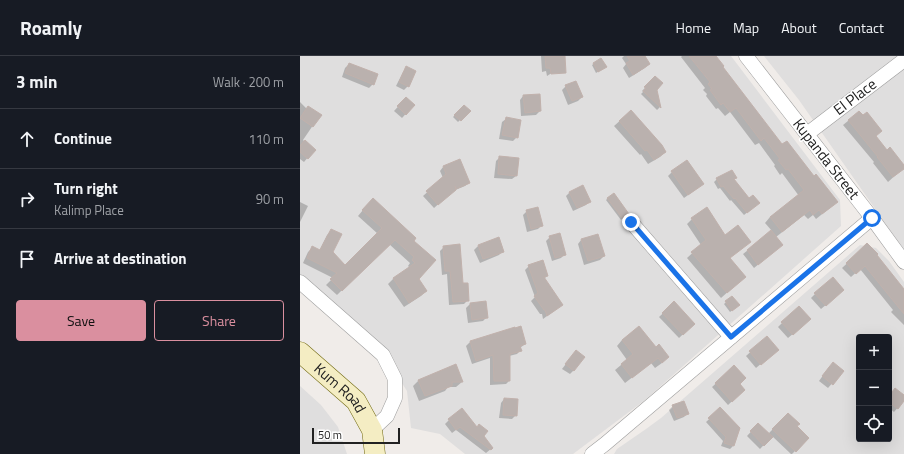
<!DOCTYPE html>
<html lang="en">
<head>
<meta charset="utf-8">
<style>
  body { margin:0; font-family:"Titillium Web",sans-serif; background:#242831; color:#f1f3f6 }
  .controls { position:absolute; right:12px; bottom:12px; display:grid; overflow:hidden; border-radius:4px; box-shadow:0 4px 16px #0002 }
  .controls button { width:36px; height:36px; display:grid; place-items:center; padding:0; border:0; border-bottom:1px solid #363941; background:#171b24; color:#f1f3f6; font:20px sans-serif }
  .scale { position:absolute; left:12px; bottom:10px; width:88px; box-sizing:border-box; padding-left:4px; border:2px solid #212121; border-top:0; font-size:11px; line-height:14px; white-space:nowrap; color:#212121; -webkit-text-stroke:3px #fff; paint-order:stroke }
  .stop { position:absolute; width:12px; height:12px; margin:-9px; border:3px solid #1a73e8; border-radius:50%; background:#fff }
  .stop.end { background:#1a73e8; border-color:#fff; box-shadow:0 1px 4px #0008 }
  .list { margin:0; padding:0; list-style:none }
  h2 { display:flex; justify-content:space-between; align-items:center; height:52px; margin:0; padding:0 16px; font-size:17px }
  h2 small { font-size:13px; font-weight:400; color:#9ea1a6 }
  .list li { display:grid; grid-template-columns:26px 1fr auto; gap:12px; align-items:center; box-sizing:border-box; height:60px; padding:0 16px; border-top:1px solid #363941 }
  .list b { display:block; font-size:15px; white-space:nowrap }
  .list p { margin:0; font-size:13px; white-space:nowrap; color:#9ea1a6 }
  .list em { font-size:13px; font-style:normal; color:#9ea1a6 }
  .actions { display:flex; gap:8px; padding:12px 16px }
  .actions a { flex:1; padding:9px 0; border:1px solid #da8f9f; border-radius:4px; text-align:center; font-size:14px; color:#da8f9f }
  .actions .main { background:#da8f9f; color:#111 }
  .icon { flex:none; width:22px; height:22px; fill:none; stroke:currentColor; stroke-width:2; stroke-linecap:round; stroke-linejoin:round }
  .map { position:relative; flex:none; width:604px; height:398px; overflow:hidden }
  header { display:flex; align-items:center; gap:24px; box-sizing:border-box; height:56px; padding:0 20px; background:#171b24; border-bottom:1px solid #363941 }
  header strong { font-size:19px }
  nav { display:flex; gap:22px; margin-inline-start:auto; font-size:14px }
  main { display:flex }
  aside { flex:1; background:#171b24 }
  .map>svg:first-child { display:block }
  .residential { fill:#dfdede; fill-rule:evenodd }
  .shadow { fill:#0003 }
  .building { fill:#bab1ae; stroke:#c1b1ac }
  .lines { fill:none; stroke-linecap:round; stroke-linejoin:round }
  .street-casing { stroke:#9e9e9e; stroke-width:15 }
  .secondary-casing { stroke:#706810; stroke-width:21 }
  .street { stroke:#fff; stroke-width:14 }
  .secondary { stroke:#f4edc3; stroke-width:20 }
  .route { stroke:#1a73e8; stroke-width:5 }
  .labels { text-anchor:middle; stroke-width:3; stroke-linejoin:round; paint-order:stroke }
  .street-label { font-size:15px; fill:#212121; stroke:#fff }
</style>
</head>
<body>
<header>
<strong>Roamly</strong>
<nav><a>Home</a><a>Map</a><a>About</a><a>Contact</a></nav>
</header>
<main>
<aside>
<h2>3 min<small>Walk · 200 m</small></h2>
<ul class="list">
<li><svg class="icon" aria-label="ahead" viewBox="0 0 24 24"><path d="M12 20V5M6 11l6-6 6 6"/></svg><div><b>Continue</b></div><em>110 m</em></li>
<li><svg class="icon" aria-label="right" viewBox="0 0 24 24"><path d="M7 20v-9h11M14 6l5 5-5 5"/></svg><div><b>Turn right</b><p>Kalimp Place</p></div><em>90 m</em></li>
<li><svg class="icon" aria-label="arrive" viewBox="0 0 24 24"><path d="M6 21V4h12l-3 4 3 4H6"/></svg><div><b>Arrive at destination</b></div></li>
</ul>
<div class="actions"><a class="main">Save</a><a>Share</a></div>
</aside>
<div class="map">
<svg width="604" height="398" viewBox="0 0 604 398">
  <rect width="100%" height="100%" fill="#f0ece9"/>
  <g class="residential">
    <path d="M 0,0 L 431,0 L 540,144 L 541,170 L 345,344 L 273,398 L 165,398 L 140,378 L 111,372 L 107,335 L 83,298 L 0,223 Z"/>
    <path d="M 464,0 L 604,0 L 604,194 L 499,44 Z"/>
    <path d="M 560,189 L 576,192 L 589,205 L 604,226 L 604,398 L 314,398 L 317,393 L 346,373 L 361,362 ZM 559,281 L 589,281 L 589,383 L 559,383 Z"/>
    <path d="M 0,330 L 21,349 L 38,371 L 47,398 L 0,398 Z"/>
  </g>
  <g class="shadow">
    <path d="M 241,0 L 264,0 L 261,11 L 247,20 L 246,15 L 242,16 Z"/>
    <path d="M 324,0 L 344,0 L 349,8 L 345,12 L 329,22 L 323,12 L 326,8 L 322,2 Z"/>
    <path d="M 382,0 L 414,0 L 482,90 L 536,146 L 531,151 L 516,163 L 513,159 L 508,163 L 504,159 L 476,181 L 478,192 L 454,212 L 443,198 L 472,175 L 465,167 L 470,161 L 499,140 L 482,117 L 480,119 L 474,110 L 475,109 L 459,87 L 455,89 L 430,56 L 425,60 L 418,52 L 416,53 L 406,40 L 407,38 L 403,34 L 405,32 L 381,1 Z"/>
    <path d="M 299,4 L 304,12 L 296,17 L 292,9 Z"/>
    <path d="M 49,8 L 73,28 L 69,32 L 42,21 L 45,12 Z"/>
    <path d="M 107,12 L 108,30 L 104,34 L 96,30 L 103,16 Z"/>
    <path d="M 355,21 L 356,34 L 360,51 L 357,54 L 341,38 L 343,36 L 342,35 Z"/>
    <path d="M 266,30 L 282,41 L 278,45 L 268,49 L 262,34 Z"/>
    <path d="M 223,40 L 240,55 L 236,59 L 221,60 L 220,44 Z"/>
    <path d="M 106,42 L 114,49 L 102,62 L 94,55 Z"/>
    <path d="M 0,46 L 7,53 L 20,59 L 3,84 L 14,94 L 4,106 L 0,103 Z"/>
    <path d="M 164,50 L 169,55 L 158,66 L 153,61 Z"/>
    <path d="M 331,55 L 365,96 L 360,101 L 348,108 L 341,98 L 340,99 L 314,70 Z"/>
    <path d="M 559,56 L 575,81 L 587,95 L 604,111 L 599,116 L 588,126 L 573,107 L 574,106 L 543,69 Z"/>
    <path d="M 206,63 L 217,81 L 213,85 L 199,83 L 202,66 Z"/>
    <path d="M 200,101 L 216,120 L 212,123 L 194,122 L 196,105 Z"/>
    <path d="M 143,111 L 169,127 L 165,130 L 153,135 L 134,152 L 123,140 L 143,122 L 140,115 Z"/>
    <path d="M 372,116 L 399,131 L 384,142 L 368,120 Z"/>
    <path d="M 435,122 L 433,124 L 455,150 L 444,159 L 431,144 L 430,145 L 420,132 L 418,133 L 414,126 L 417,123 Z"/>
    <path d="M 270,136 L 290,145 L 286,149 L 273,155 L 266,140 Z"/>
    <path d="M 308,142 L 328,158 L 321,164 L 306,144 Z"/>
    <path d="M 0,146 L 8,150 L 0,166 Z"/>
    <path d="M 68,148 L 113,185 L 118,223 L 126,235 L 121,240 L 104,251 L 88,228 L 93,223 L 110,212 L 108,210 L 110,207 L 89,188 L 37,239 L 26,229 L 33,222 L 3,207 L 8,196 L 12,192 L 19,195 L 27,179 L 32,174 L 31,196 L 44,210 L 78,178 L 58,160 Z"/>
    <path d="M 227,155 L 242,169 L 238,173 L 227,176 L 223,159 Z"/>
    <path d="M 392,163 L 429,203 L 439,226 L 421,242 L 387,202 L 401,189 L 387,168 Z"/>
    <path d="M 250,181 L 265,198 L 261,202 L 252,205 L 246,185 Z"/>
    <path d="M 281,184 L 304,200 L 300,204 L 284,209 L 278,188 Z"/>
    <path d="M 567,189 L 604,240 L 604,269 L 591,256 L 593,254 L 560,213 L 551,221 L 542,212 Z"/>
    <path d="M 178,190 L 203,195 L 199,199 L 180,207 L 174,194 Z"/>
    <path d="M 144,191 L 162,228 L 168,244 L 164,248 L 149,249 L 147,218 L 142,219 L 140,195 Z"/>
    <path d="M 229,210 L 247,220 L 244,223 L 258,252 L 243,263 L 242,258 L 240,258 L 231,245 L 235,241 L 225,214 Z"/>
    <path d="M 515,238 L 539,238 L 521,253 L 511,242 Z"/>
    <path d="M 432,241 L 437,251 L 430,256 L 424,248 Z"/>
    <path d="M 185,246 L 187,261 L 183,265 L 168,267 L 166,252 L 170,248 Z"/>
    <path d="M 374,247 L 394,268 L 379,282 L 359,261 Z"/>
    <path d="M 482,267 L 506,267 L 488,282 L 478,271 Z"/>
    <path d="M 339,271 L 362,307 L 355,312 L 351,307 L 325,327 L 315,314 L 327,304 L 317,290 L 322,284 Z"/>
    <path d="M 214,272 L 225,288 L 220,292 L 221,294 L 217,298 L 209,300 L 209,325 L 206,328 L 190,329 L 190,302 L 172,308 L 166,290 L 170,286 Z"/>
    <path d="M 467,281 L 474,297 L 456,312 L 446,300 Z"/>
    <path d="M 276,295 L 274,314 L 270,318 L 262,313 Z"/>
    <path d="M 434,311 L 439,328 L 444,334 L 428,349 L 412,331 Z"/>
    <path d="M 529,311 L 543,315 L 528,332 L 519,325 Z"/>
    <path d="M 119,324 L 162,326 L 156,331 L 148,331 L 145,335 L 119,345 L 113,330 Z"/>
    <path d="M 589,336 L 591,337 L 604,341 L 604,344 L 594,356 L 589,352 Z"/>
    <path d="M 204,343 L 216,359 L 212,363 L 199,362 L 201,347 Z"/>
    <path d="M 373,350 L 388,357 L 384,361 L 374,365 L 369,354 Z"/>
    <path d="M 420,353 L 433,390 L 430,393 L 421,390 L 423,385 L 406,366 Z"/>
    <path d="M 488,358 L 496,370 L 508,382 L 492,398 L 491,398 L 472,380 L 460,393 L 447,380 L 458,368 L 468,378 Z"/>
    <path d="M 149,364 L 183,380 L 192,392 L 186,397 L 156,374 L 152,377 L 145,368 Z"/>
  </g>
  <g class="building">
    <path d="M 245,0 L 265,0 L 266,17 L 251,18 L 250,12 L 246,12 Z"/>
    <path d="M 327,0 L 345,0 L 350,8 L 333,19 L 326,7 L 330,5 Z"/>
    <path d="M 389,0 L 416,0 L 424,10 L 423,11 L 482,88 L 487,85 L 514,120 L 516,118 L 538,146 L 522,158 L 519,154 L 513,159 L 510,154 L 482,176 L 470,161 L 504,134 L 488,113 L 486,114 L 478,104 L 480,103 L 464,82 L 461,85 L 436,52 L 430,56 L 423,47 L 421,49 L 410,34 L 412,33 L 408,28 L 410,26 Z"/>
    <path d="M 301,2 L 307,11 L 298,16 L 293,7 Z"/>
    <path d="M 49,7 L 78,18 L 74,29 L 45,17 Z"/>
    <path d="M 106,10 L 116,15 L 109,31 L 99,26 Z"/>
    <path d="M 355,20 L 363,27 L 357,34 L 361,52 L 343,35 L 346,32 L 344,31 Z"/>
    <path d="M 276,25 L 283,41 L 272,45 L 265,29 Z"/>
    <path d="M 240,38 L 241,55 L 225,57 L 223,39 Z"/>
    <path d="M 106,41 L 115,49 L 106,59 L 97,50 Z"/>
    <path d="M 164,49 L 171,55 L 161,65 L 154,59 Z"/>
    <path d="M 8,50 L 22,59 L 13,71 L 0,62 Z"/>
    <path d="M 331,54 L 362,89 L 366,96 L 354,104 L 347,94 L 345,95 L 319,65 Z"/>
    <path d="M 559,55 L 563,59 L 567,56 L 582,75 L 576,80 L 587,94 L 590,91 L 604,109 L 604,113 L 593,121 L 577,101 L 578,101 L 548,64 Z"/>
    <path d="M 206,61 L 221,64 L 218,82 L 202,79 Z"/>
    <path d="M 5,84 L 16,94 L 8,103 L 0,96 L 0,90 Z"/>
    <path d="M 199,100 L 219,102 L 217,120 L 198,118 Z"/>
    <path d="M 160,103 L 170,127 L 156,133 L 155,130 L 156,134 L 138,149 L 126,135 L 146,118 L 143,110 Z"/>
    <path d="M 387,104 L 404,128 L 388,139 L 371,115 Z"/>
    <path d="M 432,114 L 437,122 L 434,123 L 449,142 L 453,139 L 460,147 L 447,157 L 435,142 L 434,143 L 423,130 L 421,131 L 416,122 Z"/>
    <path d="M 283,129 L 291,146 L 277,152 L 269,136 Z"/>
    <path d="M 314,137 L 329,158 L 326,159 L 323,163 L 307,142 Z"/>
    <path d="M 73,142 L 116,182 L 114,185 L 136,204 L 119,223 L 127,235 L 109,247 L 93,222 L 115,207 L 112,204 L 114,201 L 95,184 L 42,235 L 30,223 L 37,217 L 7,202 L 12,190 L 20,194 L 31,173 L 42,178 L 33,196 L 45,209 L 82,172 L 62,154 Z"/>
    <path d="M 238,151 L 243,170 L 231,173 L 226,154 Z"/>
    <path d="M 407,151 L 425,179 L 438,169 L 451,186 L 430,202 L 446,221 L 427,237 L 391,196 L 406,184 L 391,162 Z"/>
    <path d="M 471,174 L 483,189 L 458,209 L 447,194 Z"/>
    <path d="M 260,177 L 266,199 L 255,202 L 249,180 Z"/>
    <path d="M 298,178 L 305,200 L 288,205 L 281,183 Z"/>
    <path d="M 199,181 L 204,196 L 183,203 L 178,189 Z"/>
    <path d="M 567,187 L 578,198 L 577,199 L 604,233 L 604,258 L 565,210 L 556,218 L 546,207 Z"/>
    <path d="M 160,188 L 163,227 L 168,227 L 169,245 L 153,246 L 150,215 L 145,215 L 143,190 Z"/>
    <path d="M 243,204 L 248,220 L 244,221 L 263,249 L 247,260 L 245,254 L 244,254 L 234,240 L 238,237 L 228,209 Z"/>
    <path d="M 533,221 L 544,234 L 526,250 L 514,237 Z"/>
    <path d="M 432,240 L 440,249 L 432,255 L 425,245 Z"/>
    <path d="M 186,245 L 188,262 L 172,264 L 170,247 Z"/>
    <path d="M 374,245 L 395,268 L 383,279 L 362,257 Z"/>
    <path d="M 499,250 L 511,263 L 493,279 L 481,266 Z"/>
    <path d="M 221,270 L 226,288 L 220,290 L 222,295 L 210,298 L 210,325 L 194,325 L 193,299 L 176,305 L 170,285 L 215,271 L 215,272 Z"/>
    <path d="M 339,270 L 356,291 L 359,288 L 369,301 L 362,307 L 358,302 L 332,322 L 321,308 L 333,298 L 322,284 Z"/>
    <path d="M 467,280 L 479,294 L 461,309 L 449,295 Z"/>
    <path d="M 276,294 L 285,301 L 274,315 L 265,308 Z"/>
    <path d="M 533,306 L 544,315 L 533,329 L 522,320 Z"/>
    <path d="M 156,308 L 163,326 L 152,326 L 152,330 L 125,340 L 118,324 Z"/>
    <path d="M 434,309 L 446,322 L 440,328 L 445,334 L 432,346 L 415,327 Z"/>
    <path d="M 595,332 L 604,339 L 604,345 L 598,353 L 589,346 L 589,340 Z"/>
    <path d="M 204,342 L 218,343 L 217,360 L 203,359 Z"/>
    <path d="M 384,345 L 389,358 L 377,362 L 372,349 Z"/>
    <path d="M 420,351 L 440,372 L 434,390 L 424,387 L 426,381 L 408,362 Z"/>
    <path d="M 162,352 L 177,371 L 179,368 L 188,375 L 184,380 L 193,392 L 191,394 L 160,371 L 156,374 L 148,363 Z"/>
    <path d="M 488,357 L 500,368 L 497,370 L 509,382 L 496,396 L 472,373 Z"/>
    <path d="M 458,367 L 473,381 L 464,390 L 450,375 Z"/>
  </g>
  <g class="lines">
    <defs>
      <g id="street">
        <path d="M 446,0 L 572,162 L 604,206"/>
        <path d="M 507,78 L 604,4"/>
        <path d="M 331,166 L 431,281"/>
        <path d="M 0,226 L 83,299 L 95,323 L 95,342 L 87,360 L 72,374"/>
        <path d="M 292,398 L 305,388 L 572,162"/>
      </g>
      <g id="secondary">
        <path id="s1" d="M 0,296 L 56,345 L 72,374 L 75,398"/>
      </g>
    </defs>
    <use href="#street" class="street-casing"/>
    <use href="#secondary" class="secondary-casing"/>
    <use href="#street" class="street"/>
    <use href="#secondary" class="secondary"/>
  </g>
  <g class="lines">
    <path class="route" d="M 331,166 L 431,281 L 572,162"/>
  </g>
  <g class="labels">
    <g class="street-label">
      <text transform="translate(555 41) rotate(-37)" y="5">El Place</text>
      <text transform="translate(526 103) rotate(52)" y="5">Kupanda Street</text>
      <text dy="5" stroke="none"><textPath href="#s1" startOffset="54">Kum Road</textPath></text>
    </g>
  </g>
</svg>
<div class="controls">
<button>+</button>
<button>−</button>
<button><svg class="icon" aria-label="locate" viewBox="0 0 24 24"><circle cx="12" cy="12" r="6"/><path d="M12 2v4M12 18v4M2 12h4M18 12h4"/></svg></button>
</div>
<div class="scale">50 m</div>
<div class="stop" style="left:572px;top:162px"></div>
<div class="stop end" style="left:331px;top:166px"></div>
</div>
</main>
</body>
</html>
